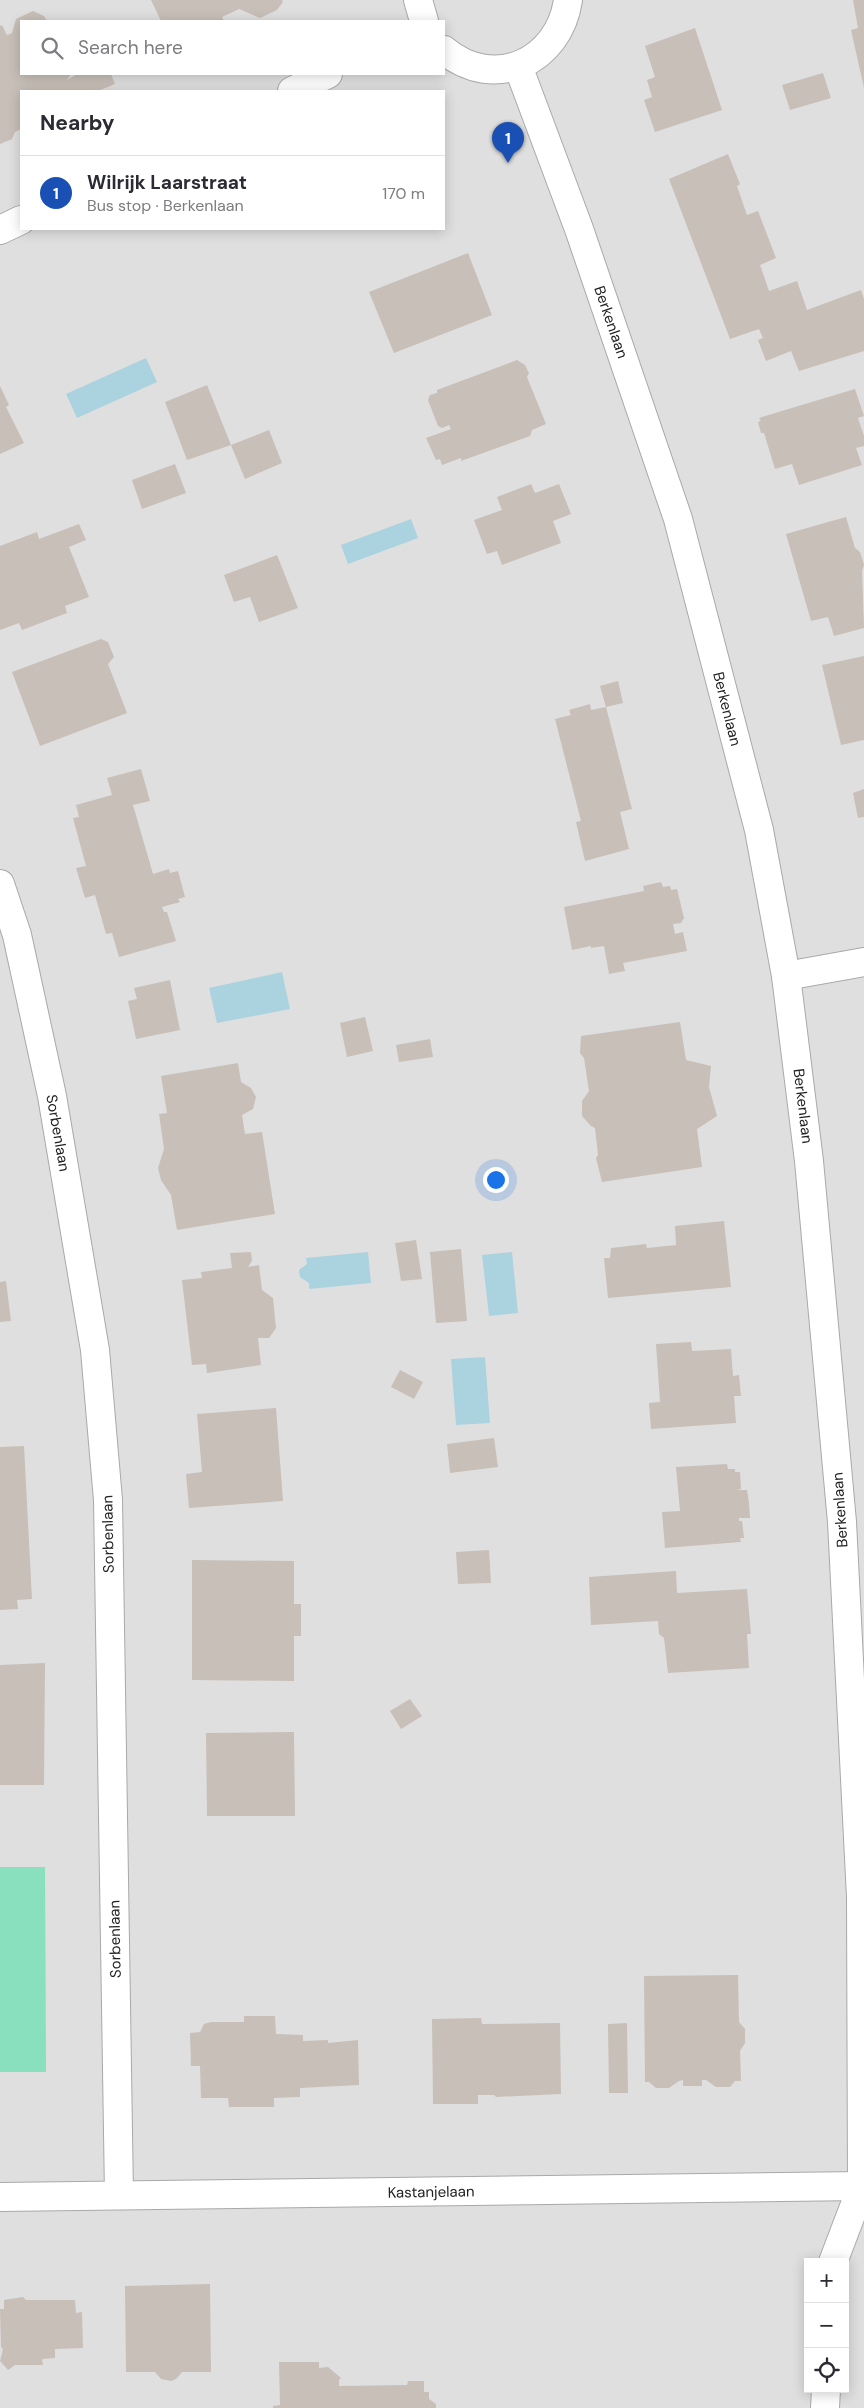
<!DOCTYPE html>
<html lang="en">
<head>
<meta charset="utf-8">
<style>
  body { margin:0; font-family:"DM Sans",sans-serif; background:#f7f7f7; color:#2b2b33 }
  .controls { position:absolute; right:15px; bottom:15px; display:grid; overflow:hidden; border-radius:0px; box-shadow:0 2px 12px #0003 }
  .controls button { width:45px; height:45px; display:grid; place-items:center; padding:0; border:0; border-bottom:1px solid #e1e1e2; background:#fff; color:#2b2b33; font:25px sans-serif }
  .you { position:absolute; left:495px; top:1179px; width:18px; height:18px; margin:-12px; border:4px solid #fff; border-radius:50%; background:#1a73e8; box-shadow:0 0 0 8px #1a73e833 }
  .badge { display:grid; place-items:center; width:32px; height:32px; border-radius:50%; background:#db2777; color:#fff; font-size:16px; font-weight:700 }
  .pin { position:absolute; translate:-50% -41px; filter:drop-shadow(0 1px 2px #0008) }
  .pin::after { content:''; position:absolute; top:26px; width:18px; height:15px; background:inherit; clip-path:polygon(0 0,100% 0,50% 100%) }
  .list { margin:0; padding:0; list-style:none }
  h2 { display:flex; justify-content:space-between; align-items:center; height:65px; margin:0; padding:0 20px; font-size:21px }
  h2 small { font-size:16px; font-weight:400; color:#7c7c81 }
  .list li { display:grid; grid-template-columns:32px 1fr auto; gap:15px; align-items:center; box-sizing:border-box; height:75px; padding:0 20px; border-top:1px solid #e1e1e2 }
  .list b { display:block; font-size:19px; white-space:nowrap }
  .list p { margin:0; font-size:16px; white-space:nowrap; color:#7c7c81 }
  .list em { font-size:16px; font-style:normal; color:#7c7c81 }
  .icon { flex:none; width:28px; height:28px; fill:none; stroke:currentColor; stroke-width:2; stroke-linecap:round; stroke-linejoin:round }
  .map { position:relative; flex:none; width:864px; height:2408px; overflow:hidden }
  .search { position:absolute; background:#fff; box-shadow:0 2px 12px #0003; left:20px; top:20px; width:425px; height:55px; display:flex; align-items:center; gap:12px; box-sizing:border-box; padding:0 18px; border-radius:0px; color:#7c7c81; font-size:19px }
  .panel { position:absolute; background:#fff; box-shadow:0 2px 12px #0003; left:20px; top:90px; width:425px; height:140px; border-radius:0px }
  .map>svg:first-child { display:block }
  .residential { fill:#e0dfdf; fill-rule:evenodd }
  .pitch { fill:#88e0be }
  .water { fill:#aad3df }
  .building { fill:#c7bfb8 }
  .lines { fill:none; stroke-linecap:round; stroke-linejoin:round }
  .street-casing { stroke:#a9a9a9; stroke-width:30 }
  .street { stroke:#fff; stroke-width:28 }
  .labels { text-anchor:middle; stroke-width:4; stroke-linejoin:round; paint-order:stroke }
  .street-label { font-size:15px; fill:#222; stroke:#fff }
</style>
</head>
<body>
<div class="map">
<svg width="864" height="2408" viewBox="0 0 864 2408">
  <rect width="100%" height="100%" fill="#f2efe9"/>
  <path class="residential" d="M 0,0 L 864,0 L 864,2408 L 0,2408 ZM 21,21 L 444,21 L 444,74 L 21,74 ZM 21,91 L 444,91 L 444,229 L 21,229 ZM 808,2262 L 845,2262 L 845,2389 L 808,2389 Z"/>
  <path class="pitch" d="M 0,1867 L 45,1867 L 46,2072 L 0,2072 Z"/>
  <g class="water">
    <path d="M 146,358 L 157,382 L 77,418 L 66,394 Z"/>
    <path d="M 411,519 L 418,538 L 348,564 L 341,545 Z"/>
    <path d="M 282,972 L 290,1009 L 217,1023 L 209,988 Z"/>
    <path d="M 368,1252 L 371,1283 L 309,1289 L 309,1283 L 300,1277 L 299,1270 L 307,1264 L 306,1258 Z"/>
    <path d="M 512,1252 L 518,1313 L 489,1316 L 482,1255 Z"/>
    <path d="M 485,1357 L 490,1423 L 456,1425 L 451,1359 Z"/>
  </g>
  <g class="building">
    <path d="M 151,0 L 282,0 L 283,2 L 277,10 L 260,18 L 239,9 L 222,17 L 224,21 L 161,21 Z"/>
    <path d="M 853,0 L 864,0 L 864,88 L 851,30 L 858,28 Z"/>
    <path d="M 33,11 L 44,16 L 47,21 L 21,21 L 21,74 L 71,74 L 67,80 L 77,74 L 111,74 L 115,84 L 98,91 L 21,91 L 21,129 L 15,132 L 12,139 L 0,144 L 0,26 L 2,25 L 7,35 L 12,33 L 16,19 Z"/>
    <path d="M 695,28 L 722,110 L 655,132 L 644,100 L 652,97 L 647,80 L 655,77 L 645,46 Z"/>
    <path d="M 823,73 L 831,98 L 790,110 L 782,85 Z"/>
    <path d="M 728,154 L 740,184 L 737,186 L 747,215 L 758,211 L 776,258 L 760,265 L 769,291 L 797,281 L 807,310 L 861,290 L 864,299 L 864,351 L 799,371 L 791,351 L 766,361 L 758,340 L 763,338 L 759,329 L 730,339 L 669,179 Z"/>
    <path d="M 468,253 L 492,315 L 394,353 L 369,292 Z"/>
    <path d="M 517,360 L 525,365 L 529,373 L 527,377 L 546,424 L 532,430 L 530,436 L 461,461 L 461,458 L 442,465 L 440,459 L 436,460 L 426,438 L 451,429 L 449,425 L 442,428 L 438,426 L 428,400 L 430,395 L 437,393 L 437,390 Z"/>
    <path d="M 207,385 L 231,445 L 269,430 L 282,463 L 245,479 L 231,445 L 187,460 L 165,402 Z"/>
    <path d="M 0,386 L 9,405 L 6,407 L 24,443 L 0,454 Z"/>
    <path d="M 855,389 L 864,416 L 858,418 L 864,436 L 864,446 L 856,448 L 862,465 L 799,485 L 792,464 L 775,469 L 764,433 L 761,433 L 758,422 L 761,421 L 759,418 Z"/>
    <path d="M 175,464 L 186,493 L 142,509 L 132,480 Z"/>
    <path d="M 531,484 L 535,493 L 559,484 L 571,514 L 553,521 L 561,543 L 502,565 L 497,551 L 487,554 L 474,520 L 502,510 L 497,497 Z"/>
    <path d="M 846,517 L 855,548 L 860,552 L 864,565 L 862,571 L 864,628 L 834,636 L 828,617 L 811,621 L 786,534 Z"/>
    <path d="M 79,524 L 86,540 L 69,547 L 89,597 L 65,606 L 67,613 L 22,630 L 19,623 L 0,630 L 0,546 L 37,532 L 39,539 Z"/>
    <path d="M 277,555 L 298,608 L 259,622 L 250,597 L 234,602 L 224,575 Z"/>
    <path d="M 101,639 L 108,642 L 114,657 L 108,664 L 127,713 L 40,746 L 12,672 Z"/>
    <path d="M 864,656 L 864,740 L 841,745 L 822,665 Z"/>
    <path d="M 618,681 L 623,703 L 606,707 L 632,809 L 620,812 L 629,849 L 585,861 L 576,822 L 581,821 L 555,719 L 571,715 L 569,710 L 590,704 L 591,710 L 606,707 L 600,686 Z"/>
    <path d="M 141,769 L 150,801 L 133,805 L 153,874 L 169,869 L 170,873 L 178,871 L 185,897 L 178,899 L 180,902 L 162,907 L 164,912 L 167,912 L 176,941 L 119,957 L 112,933 L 106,934 L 95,895 L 85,898 L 76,868 L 86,866 L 73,818 L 79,817 L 76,805 L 112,795 L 107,778 Z"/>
    <path d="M 864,789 L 864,817 L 858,818 L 853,793 Z"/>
    <path d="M 661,882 L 663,887 L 670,886 L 671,890 L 677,889 L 684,918 L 681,923 L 673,924 L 675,934 L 683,932 L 687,951 L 623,963 L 625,971 L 609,974 L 604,946 L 591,948 L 591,946 L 572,950 L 564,907 L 644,891 L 643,886 Z"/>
    <path d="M 170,980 L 180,1030 L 136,1039 L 128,1001 L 137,999 L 134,988 Z"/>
    <path d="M 365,1017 L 373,1051 L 347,1057 L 340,1023 Z"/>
    <path d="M 680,1022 L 686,1060 L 711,1066 L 709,1087 L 717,1116 L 697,1129 L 702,1167 L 602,1182 L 596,1158 L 598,1155 L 595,1128 L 591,1126 L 582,1116 L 582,1101 L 589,1091 L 584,1058 L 580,1053 L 581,1036 Z"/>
    <path d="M 430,1039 L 433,1057 L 399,1062 L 396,1045 Z"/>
    <path d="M 238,1063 L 241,1082 L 251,1088 L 256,1097 L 253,1109 L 242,1115 L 245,1134 L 262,1132 L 275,1214 L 177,1230 L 171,1195 L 161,1180 L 158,1168 L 164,1149 L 159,1114 L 167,1113 L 161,1076 Z"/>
    <path d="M 724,1221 L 731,1287 L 608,1298 L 604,1258 L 610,1258 L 611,1248 L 646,1244 L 647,1248 L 676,1245 L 675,1226 Z"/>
    <path d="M 416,1240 L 422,1279 L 401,1281 L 395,1243 Z"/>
    <path d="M 461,1249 L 467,1321 L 436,1323 L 430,1252 Z"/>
    <path d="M 251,1252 L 252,1261 L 248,1267 L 259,1265 L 262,1290 L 273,1298 L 276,1328 L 269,1338 L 258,1338 L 261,1365 L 207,1373 L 206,1364 L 192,1365 L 182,1280 L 202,1278 L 201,1272 L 232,1268 L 230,1253 Z"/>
    <path d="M 6,1281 L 11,1321 L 0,1322 L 0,1282 Z"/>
    <path d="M 691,1342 L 692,1351 L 731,1349 L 733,1376 L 739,1375 L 741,1396 L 734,1396 L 736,1423 L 651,1429 L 649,1403 L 660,1402 L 656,1344 Z"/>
    <path d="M 400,1370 L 423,1382 L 414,1399 L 391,1387 Z"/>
    <path d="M 276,1408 L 283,1501 L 189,1508 L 186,1474 L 202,1472 L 197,1414 Z"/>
    <path d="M 494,1438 L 498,1467 L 450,1473 L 447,1444 Z"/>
    <path d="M 24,1446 L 32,1599 L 17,1600 L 18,1609 L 0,1610 L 0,1447 Z"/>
    <path d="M 727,1464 L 728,1469 L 735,1469 L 735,1472 L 740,1472 L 741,1489 L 737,1490 L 747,1490 L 749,1503 L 750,1518 L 739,1518 L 739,1521 L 742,1521 L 744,1538 L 740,1538 L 741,1542 L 665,1548 L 662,1512 L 680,1511 L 676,1467 Z"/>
    <path d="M 489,1550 L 491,1583 L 458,1584 L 456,1552 Z"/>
    <path d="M 192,1560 L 294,1561 L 294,1604 L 301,1604 L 301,1636 L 294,1636 L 294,1681 L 192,1680 Z"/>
    <path d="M 676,1571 L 677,1593 L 747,1589 L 751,1634 L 747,1634 L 749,1668 L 668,1673 L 664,1638 L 659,1634 L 658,1621 L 591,1625 L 589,1577 Z"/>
    <path d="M 45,1663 L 44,1785 L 0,1785 L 0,1665 Z"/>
    <path d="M 410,1699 L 422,1716 L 401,1729 L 390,1711 Z"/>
    <path d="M 294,1732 L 295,1816 L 207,1816 L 206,1733 Z"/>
    <path d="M 738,1975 L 739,2022 L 745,2029 L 745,2043 L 740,2051 L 741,2081 L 735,2081 L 730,2087 L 716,2087 L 706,2080 L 702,2080 L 702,2086 L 683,2086 L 683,2080 L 679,2081 L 669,2088 L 656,2088 L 649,2082 L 645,2082 L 644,1976 Z"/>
    <path d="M 244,2016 L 275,2016 L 276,2034 L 303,2035 L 303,2041 L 328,2040 L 328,2043 L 358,2040 L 359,2085 L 300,2088 L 300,2097 L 274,2098 L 274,2107 L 229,2107 L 228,2098 L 201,2098 L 200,2066 L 191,2066 L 190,2033 L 200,2032 L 204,2024 L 211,2022 L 244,2022 Z"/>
    <path d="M 481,2018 L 482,2024 L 560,2023 L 561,2094 L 496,2097 L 494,2095 L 478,2095 L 478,2104 L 433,2104 L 432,2019 Z"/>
    <path d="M 627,2023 L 628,2093 L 609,2093 L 608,2024 Z"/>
    <path d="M 210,2284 L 211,2372 L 182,2372 L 176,2379 L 171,2381 L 161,2379 L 155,2372 L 126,2372 L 125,2286 Z"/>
    <path d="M 23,2297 L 26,2300 L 75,2300 L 76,2313 L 82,2312 L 83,2348 L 55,2349 L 55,2358 L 42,2359 L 43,2365 L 15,2365 L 8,2370 L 0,2361 L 3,2349 L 1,2347 L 0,2309 L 4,2309 L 4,2300 Z"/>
    <path d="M 279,2362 L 319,2362 L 319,2368 L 328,2367 L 341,2378 L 339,2380 L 339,2386 L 407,2385 L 408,2381 L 424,2381 L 424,2392 L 429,2392 L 429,2399 L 436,2404 L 436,2408 L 273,2408 L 273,2406 L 280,2405 Z"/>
  </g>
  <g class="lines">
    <defs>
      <g id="street">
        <path d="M 418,0 L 424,21"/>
        <path d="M 444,50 C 494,92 559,62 568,0"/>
        <path d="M 518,66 L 579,229 L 678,519 L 759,830 L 786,976 L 809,1161 L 842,1522 L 861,1897 L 862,2186 L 864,2197"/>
        <path d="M 292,91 L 328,74"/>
        <path d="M 0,230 L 21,220"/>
        <path d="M 0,884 L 17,935 L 52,1096 L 95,1350 L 108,1500 L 119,2195"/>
        <path d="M 786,976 L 864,962"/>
        <path d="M 0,2197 L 862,2186"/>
        <path d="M 833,2262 L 862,2186"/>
        <path d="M 825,2408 L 826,2389"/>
      </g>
    </defs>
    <use href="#street" class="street-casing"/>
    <use href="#street" class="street"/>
  </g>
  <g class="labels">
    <g class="street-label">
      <text transform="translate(611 322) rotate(71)" y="5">Berkenlaan</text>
      <text transform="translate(727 709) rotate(76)" y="5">Berkenlaan</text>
      <text transform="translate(803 1106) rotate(83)" y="5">Berkenlaan</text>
      <text transform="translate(58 1133) rotate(80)" y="5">Sorbenlaan</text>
      <text transform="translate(840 1510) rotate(-94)" y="5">Berkenlaan</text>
      <text transform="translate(108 1534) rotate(-91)" y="5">Sorbenlaan</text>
      <text transform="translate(115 1939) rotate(-91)" y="5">Sorbenlaan</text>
      <text transform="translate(431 2192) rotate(-1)" y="5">Kastanjelaan</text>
    </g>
  </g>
</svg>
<div class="controls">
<button>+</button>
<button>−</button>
<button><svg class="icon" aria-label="locate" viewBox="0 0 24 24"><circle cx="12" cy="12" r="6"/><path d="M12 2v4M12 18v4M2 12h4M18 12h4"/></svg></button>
</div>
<div class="you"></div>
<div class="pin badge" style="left:508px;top:163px;background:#1a4fb4">1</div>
<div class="search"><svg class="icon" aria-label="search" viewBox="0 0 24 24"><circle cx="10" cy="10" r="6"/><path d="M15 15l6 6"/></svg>Search here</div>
<section class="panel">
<h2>Nearby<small></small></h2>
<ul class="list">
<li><span class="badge" style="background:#1a4fb4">1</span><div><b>Wilrijk Laarstraat</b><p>Bus stop · Berkenlaan</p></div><em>170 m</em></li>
</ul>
</section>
</div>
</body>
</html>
